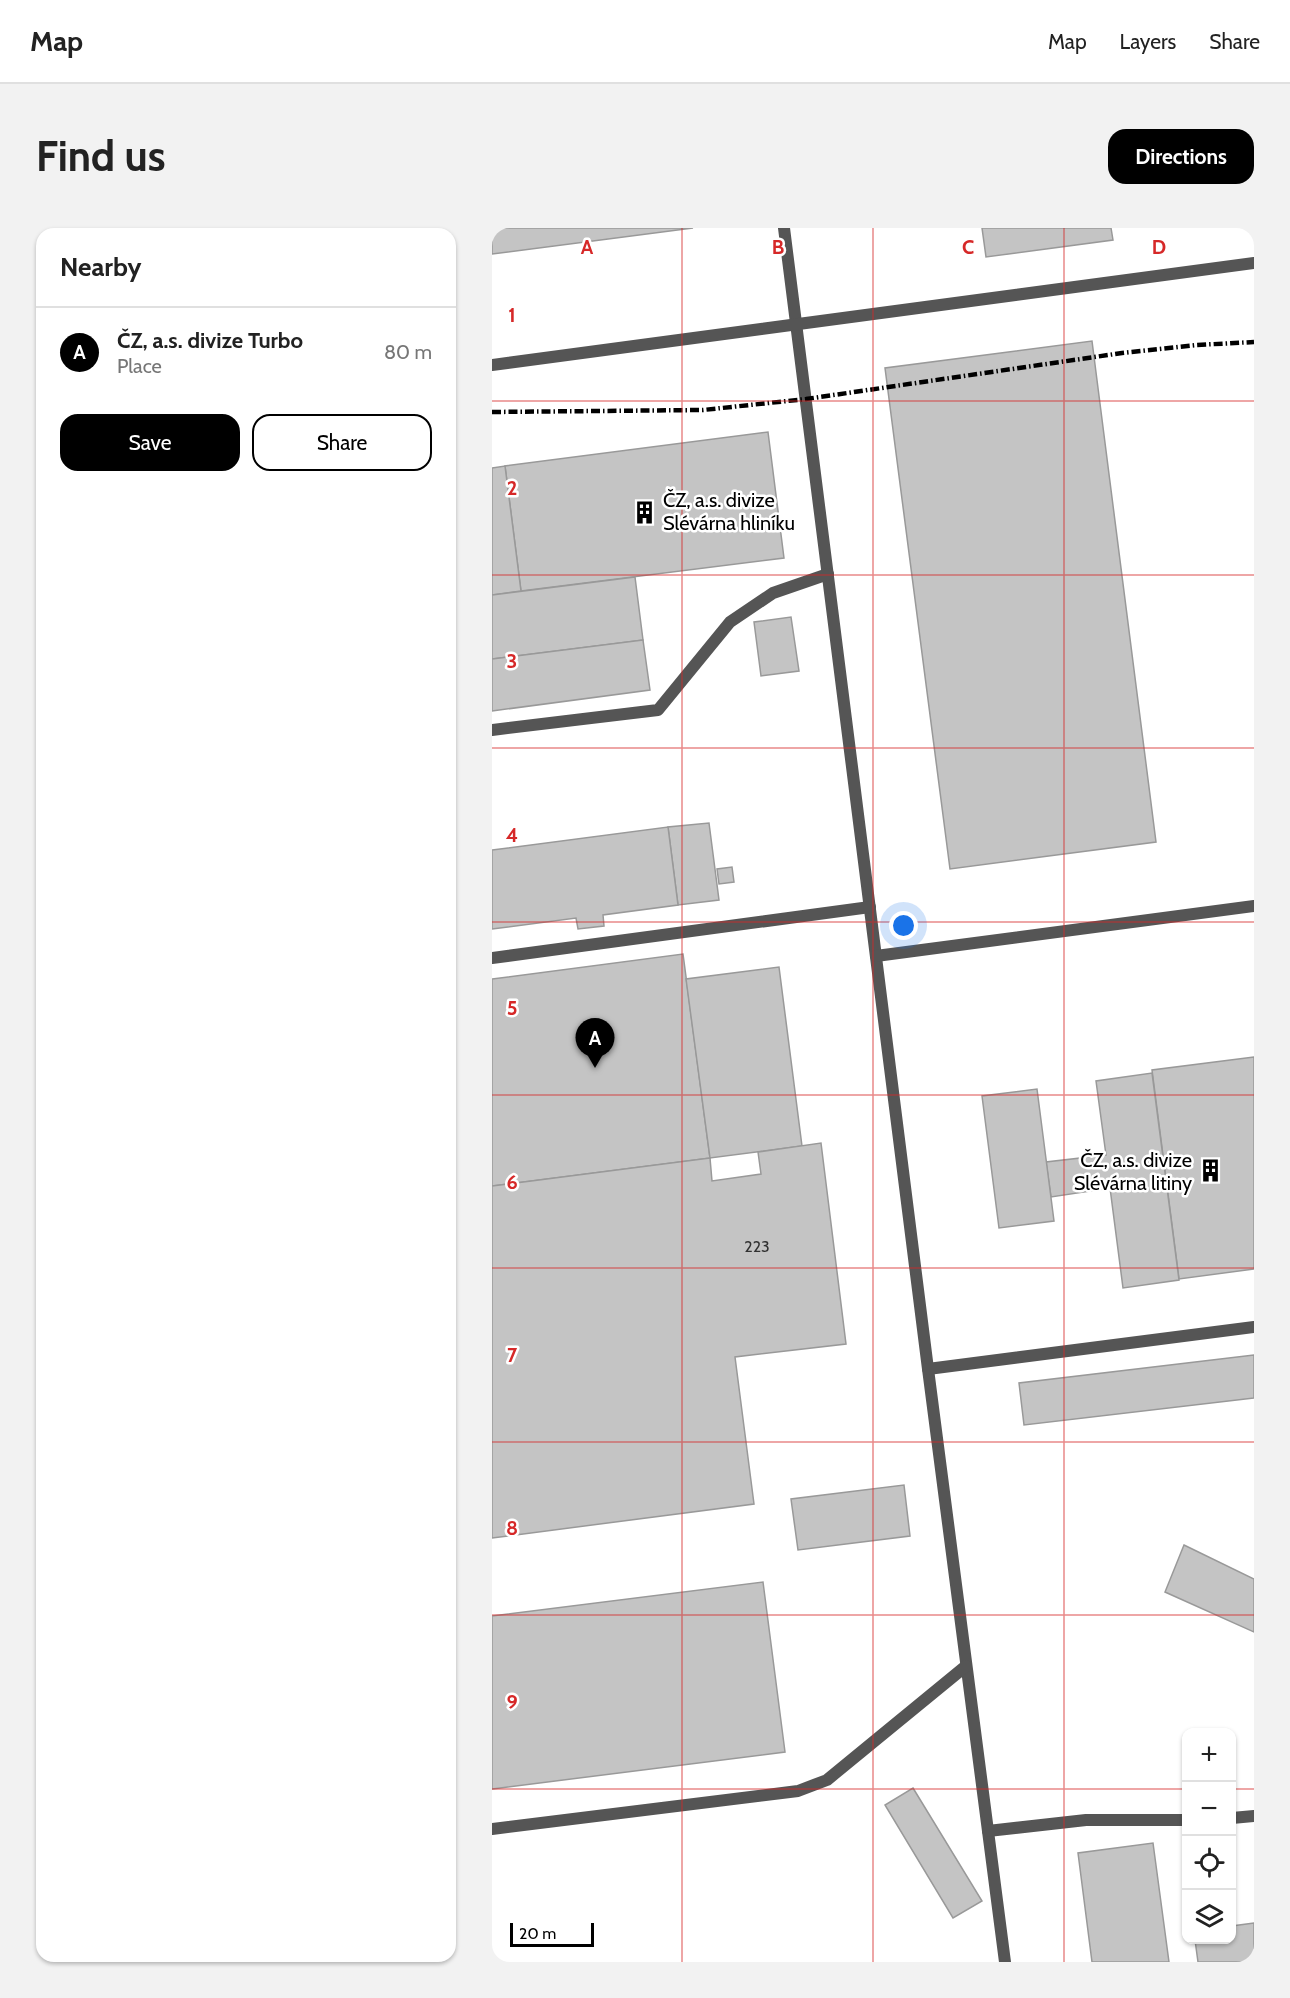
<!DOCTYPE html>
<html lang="en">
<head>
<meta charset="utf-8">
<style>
  body { margin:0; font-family:Cabin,sans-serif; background:#f2f2f2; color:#222 }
  .controls { position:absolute; right:18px; bottom:18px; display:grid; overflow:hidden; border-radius:12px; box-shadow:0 2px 4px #0004 }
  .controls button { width:54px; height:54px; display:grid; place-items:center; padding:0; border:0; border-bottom:2px solid #e0e0e0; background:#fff; color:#222; font:30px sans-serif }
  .scale { position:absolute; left:18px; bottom:15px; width:84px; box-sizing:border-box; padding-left:6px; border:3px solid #000; border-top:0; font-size:16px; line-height:21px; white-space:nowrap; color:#000; -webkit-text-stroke:4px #fff; paint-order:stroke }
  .you { position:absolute; left:412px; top:698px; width:21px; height:21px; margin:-15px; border:4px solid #fff; border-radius:50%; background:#1a73e8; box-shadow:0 0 0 9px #1a73e833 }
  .badge { display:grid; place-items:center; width:39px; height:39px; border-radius:50%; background:#000; color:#fff; font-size:20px; font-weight:700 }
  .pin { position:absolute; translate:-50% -50px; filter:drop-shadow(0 2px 3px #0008) }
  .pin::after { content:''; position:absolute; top:32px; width:21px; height:18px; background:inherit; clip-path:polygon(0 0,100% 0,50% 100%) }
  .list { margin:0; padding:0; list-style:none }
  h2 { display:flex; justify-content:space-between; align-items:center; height:78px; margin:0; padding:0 24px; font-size:26px }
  h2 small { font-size:20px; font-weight:400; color:#767676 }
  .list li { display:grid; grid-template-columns:39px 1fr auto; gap:18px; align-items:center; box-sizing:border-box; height:90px; padding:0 24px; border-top:2px solid #e0e0e0 }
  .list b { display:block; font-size:22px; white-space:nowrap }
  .list p { margin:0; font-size:20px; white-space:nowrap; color:#767676 }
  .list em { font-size:20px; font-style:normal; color:#767676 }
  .actions { display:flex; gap:12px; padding:18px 24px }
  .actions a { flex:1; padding:14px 0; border:2px solid #000; border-radius:18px; text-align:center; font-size:21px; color:#000 }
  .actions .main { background:#000; color:#fff }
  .icon { flex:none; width:33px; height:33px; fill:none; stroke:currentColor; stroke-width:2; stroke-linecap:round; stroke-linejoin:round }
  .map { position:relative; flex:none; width:762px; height:1734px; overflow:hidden; border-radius:18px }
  header { display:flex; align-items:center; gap:36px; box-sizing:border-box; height:84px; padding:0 30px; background:#fff; border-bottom:2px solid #e0e0e0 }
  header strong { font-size:28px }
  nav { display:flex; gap:33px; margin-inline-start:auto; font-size:21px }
  .intro { display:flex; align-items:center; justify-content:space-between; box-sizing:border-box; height:144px; padding:0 36px }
  h1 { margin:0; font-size:42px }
  .button { padding:15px 27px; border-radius:18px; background:#000; color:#fff; font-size:21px; font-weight:700 }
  main { display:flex; gap:36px; padding:0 36px }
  aside { flex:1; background:#fff; border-radius:18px; box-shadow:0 2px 4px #0004 }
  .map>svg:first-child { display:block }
  .building { fill:#c4c4c4; stroke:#999; stroke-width:1.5 }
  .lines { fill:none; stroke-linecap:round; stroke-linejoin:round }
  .lane { stroke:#555; stroke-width:12 }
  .rail { stroke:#000; stroke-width:4.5; stroke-dasharray:9 3 1.5 3; stroke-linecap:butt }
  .grid { fill:none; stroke:#d62828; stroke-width:1.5; stroke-opacity:0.55 }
  .labels { text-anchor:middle; stroke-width:5; stroke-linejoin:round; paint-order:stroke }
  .number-label { font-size:16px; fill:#313131 }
  .poi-label { font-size:20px; fill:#000; stroke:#fff; text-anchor:start }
  .grid-label { font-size:20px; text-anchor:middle; font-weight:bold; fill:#d62828; stroke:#fff; stroke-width:5; stroke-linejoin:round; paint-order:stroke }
</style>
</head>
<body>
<header>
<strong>Map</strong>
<nav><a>Map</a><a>Layers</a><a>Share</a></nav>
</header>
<div class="intro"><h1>Find us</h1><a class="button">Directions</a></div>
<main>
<aside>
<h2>Nearby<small></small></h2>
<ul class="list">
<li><span class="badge">A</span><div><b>ČZ, a.s. divize Turbo</b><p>Place</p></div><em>80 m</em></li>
</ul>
<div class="actions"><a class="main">Save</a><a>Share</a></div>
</aside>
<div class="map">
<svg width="762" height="1734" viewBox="0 0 762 1734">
  <rect width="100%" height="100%" fill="#fff"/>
  <g class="building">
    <path d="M 0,0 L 201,0 L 0,26 Z"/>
    <path d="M 490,0 L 619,0 L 621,12 L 494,29 Z"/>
    <path d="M 600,113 L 664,614 L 458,641 L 393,140 Z"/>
    <path d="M 276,204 L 292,330 L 29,363 L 13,238 Z"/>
    <path d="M 13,238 L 29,363 L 0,367 L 0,240 Z"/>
    <path d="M 143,349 L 151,412 L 0,431 L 0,367 Z"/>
    <path d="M 299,389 L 307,443 L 269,448 L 262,394 Z"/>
    <path d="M 151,412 L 158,462 L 0,483 L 0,431 Z"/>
    <path d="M 217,595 L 227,672 L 186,677 L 176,599 Z"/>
    <path d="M 176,599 L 186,677 L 111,687 L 112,698 L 86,701 L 84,690 L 0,701 L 0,622 Z"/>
    <path d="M 240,639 L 242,654 L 227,656 L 225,641 Z"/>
    <path d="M 191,726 L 218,930 L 0,958 L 0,751 Z"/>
    <path d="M 287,739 L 310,918 L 218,930 L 194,751 Z"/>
    <path d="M 762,829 L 762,1041 L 687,1051 L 660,842 Z"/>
    <path d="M 660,845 L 687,1052 L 631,1060 L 618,960 L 559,969 L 554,934 L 614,927 L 604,853 Z"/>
    <path d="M 545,861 L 562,993 L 507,1000 L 490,868 Z"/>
    <path d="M 329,915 L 354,1116 L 243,1129 L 262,1276 L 0,1310 L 0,958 L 218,930 L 220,953 L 269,946 L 266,924 Z"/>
    <path d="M 762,1127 L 762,1170 L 532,1197 L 527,1155 Z"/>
    <path d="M 412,1257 L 418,1308 L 306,1322 L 299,1271 Z"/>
    <path d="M 692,1317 L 762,1351 L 762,1404 L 673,1364 Z"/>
    <path d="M 271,1354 L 293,1524 L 0,1561 L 0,1388 Z"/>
    <path d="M 421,1560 L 490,1673 L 461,1690 L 393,1577 Z"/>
    <path d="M 661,1615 L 677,1734 L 600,1734 L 586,1625 Z"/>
    <path d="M 762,1695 L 762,1734 L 706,1734 L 703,1712 L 740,1712 L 740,1698 Z"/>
  </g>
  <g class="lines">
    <g class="lane">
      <path d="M 292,0 L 436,1141 L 513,1734"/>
      <path d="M 0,137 L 762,35"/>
      <path d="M 0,502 L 166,482 L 238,394 L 281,365 L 336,346"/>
      <path d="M 384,728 L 762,678"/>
      <path d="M 0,730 L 378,679"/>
      <path d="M 436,1141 L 762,1099"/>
      <path d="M 740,1590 L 762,1588"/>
      <path d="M 0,1601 L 306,1563 L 335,1552 L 474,1438"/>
      <path d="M 496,1603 L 594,1592 L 694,1592"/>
    </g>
    <path class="rail" d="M 0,184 L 211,182 L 314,171 L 630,125 L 705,117 L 762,114"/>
  </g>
  <path class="grid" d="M 190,0 L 190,1734M 381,0 L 381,1734M 572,0 L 572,1734M 0,173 L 762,173M 0,347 L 762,347M 0,520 L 762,520M 0,694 L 762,694M 0,867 L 762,867M 0,1040 L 762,1040M 0,1214 L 762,1214M 0,1387 L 762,1387M 0,1561 L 694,1561M 740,1561 L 762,1561"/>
  <defs>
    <symbol id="building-bare" viewBox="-9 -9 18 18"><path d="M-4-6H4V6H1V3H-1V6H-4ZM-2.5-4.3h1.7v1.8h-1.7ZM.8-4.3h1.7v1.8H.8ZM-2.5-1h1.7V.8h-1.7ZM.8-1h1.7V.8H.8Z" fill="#000" stroke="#fff" stroke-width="2.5" paint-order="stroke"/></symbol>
  </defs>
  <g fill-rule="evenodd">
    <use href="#building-bare" x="136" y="268" width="33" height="33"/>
    <use href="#building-bare" x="702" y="926" width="33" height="33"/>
  </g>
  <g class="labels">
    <g class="number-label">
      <text x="265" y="1024">223</text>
    </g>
    <g class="poi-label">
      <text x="171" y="279">ČZ, a.s. divize<tspan x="171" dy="23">Slévárna hliníku</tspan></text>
      <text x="700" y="939" text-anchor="end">ČZ, a.s. divize<tspan x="700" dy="23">Slévárna litiny</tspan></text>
    </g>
  </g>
  <g class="grid-label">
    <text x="95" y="26">A</text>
    <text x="286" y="26">B</text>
    <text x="476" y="26">C</text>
    <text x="667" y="26">D</text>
    <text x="20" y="94">1</text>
    <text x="20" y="267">2</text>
    <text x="20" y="440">3</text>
    <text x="20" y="614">4</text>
    <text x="20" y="787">5</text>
    <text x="20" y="961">6</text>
    <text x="20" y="1134">7</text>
    <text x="20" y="1307">8</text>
    <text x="20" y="1481">9</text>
  </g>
</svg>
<div class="controls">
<button>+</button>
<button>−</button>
<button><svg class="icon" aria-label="locate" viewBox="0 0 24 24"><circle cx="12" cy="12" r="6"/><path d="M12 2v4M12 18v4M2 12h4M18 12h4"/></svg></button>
<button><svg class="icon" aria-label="layers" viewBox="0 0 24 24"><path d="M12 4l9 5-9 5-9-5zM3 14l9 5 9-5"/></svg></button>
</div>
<div class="scale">20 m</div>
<div class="you"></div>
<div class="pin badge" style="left:103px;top:840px">A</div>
</div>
</main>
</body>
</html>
